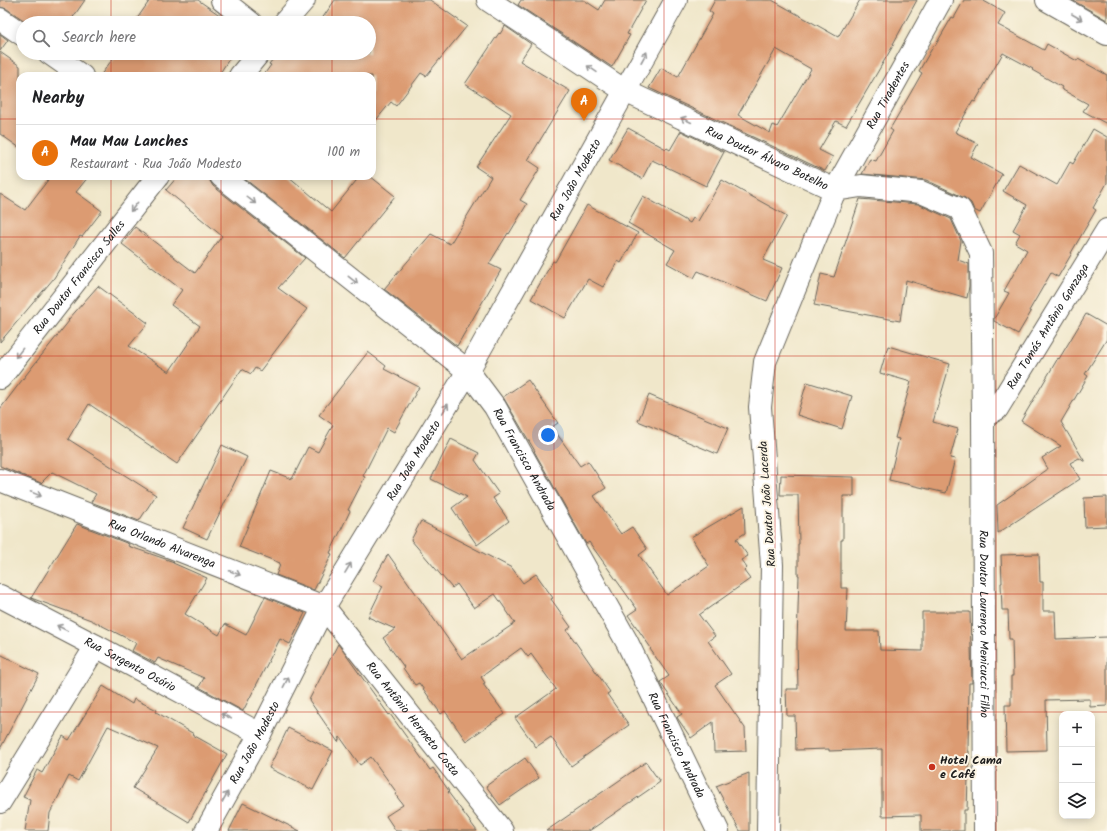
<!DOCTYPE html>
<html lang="en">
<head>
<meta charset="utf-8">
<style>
  body { margin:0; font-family:Kalam,sans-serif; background:#f6f6f6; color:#202124 }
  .controls { position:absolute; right:12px; bottom:12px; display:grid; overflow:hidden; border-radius:8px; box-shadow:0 2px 10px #0003 }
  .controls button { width:36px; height:36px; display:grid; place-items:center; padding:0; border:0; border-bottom:1px solid #e0e0e0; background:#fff; color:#202124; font:20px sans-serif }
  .you { position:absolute; left:548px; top:435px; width:14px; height:14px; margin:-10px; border:3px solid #fff; border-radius:50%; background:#1a73e8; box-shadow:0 0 0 6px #1a73e833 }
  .badge { display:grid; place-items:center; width:26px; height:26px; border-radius:50%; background:#c8321e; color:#fff; font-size:13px; font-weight:700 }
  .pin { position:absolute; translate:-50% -33px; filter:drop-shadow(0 1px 2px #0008) }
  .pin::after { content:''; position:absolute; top:21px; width:14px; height:12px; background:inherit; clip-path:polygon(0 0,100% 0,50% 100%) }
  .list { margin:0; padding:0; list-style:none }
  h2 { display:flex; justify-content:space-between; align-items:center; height:52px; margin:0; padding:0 16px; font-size:17px }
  h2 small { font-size:13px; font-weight:400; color:#757577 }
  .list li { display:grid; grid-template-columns:26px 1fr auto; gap:12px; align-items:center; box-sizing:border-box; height:56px; padding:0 16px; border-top:1px solid #e0e0e0 }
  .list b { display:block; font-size:15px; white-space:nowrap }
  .list p { margin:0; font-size:13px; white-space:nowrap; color:#757577 }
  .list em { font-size:13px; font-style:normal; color:#757577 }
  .icon { flex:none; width:22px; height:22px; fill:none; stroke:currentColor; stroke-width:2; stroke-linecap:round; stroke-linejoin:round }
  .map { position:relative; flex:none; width:1107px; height:831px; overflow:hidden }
  .search { position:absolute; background:#fff; box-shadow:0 2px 10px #0003; left:16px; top:16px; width:360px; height:44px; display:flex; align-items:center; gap:10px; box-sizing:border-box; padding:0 14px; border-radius:22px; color:#757577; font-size:15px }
  .panel { position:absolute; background:#fff; box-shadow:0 2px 10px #0003; left:16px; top:72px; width:360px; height:108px; border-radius:12px }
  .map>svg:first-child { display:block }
  .building { fill:#dc9b72; fill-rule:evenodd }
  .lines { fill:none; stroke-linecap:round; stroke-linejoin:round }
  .minor-casing { stroke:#666359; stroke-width:24 }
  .major-casing { stroke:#666359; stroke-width:24 }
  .minor { stroke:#fff; stroke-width:22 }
  .major { stroke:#fff; stroke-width:22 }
  .oneway { stroke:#999 }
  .grid { fill:none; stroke:#c8321e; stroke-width:1; stroke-opacity:0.55 }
  .poi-dot { fill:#c8321e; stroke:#fcf5e5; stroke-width:1.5 }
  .labels { text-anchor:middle; stroke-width:4; stroke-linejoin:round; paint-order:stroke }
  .street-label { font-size:12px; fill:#1c1c1c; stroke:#fcf5e5 }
  .poi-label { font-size:12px; font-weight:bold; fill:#1c1c1c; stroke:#fcf5e5; text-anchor:start }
</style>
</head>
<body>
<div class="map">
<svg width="1107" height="831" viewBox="0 0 1107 831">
  <rect width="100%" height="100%" fill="#fcf5e5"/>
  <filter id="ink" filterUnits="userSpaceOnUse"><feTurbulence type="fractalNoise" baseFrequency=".025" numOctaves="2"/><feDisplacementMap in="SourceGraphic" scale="8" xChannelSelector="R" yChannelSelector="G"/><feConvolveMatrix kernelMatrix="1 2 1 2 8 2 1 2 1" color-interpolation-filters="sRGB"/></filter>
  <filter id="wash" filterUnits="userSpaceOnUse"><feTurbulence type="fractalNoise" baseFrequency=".012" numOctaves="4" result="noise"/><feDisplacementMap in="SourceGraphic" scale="16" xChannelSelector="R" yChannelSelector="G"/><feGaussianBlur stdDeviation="0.9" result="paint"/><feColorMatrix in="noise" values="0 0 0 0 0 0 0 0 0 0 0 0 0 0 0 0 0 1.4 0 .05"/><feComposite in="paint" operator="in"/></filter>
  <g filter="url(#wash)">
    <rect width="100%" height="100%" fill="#f0e7ca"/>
    <g id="blocks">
      <g class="building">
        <path d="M 0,0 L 85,0 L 69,23 L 28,23 L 7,9 L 0,7 Z"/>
        <path d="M 150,0 L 198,0 L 231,23 L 134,23 Z"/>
        <path d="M 335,0 L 430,0 L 467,26 L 426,76 L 421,73 L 396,106 L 391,102 L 372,125 L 372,76 L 263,76 L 271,65 L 269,64 L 278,53 L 369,53 L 369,23 L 319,23 Z"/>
        <path d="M 521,0 L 584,0 L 599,10 L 605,0 L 646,0 L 627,34 L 630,35 L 612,67 L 518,5 Z"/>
        <path d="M 715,0 L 772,0 L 838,37 L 860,0 L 917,0 L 893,44 L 894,44 L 846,126 L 836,121 L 819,150 L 833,157 L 825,171 L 649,88 L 661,68 L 678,77 L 713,14 L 709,11 ZM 776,49 L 811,69 L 777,127 L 773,125 L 770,133 L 738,115 Z"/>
        <path d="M 964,0 L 982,0 L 1005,13 L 998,25 L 1044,50 L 1047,44 L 1077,61 L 1078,59 L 1107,75 L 1107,124 L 1083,111 L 1088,104 L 1061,89 L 1062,87 L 1032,70 L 1033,69 L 1003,53 L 975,102 L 973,101 L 955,132 L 978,144 L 971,157 L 1002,174 L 980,213 L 974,210 L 971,203 L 965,198 L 926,180 L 862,174 L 870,159 L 876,161 L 893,131 L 890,129 L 922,73 L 919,71 L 934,45 L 935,46 L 952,17 L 954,18 Z"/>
        <path d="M 1072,0 L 1107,0 L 1107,20 Z"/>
        <path d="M 505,26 L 531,44 L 520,61 L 570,91 L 528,160 L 540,168 L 520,200 L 527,204 L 509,234 L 508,233 L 489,264 L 501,270 L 457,346 L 384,289 L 431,234 L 450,244 L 491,177 L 476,167 L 511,114 L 465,84 L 499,33 L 500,34 Z"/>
        <path d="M 0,34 L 8,40 L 0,51 Z"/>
        <path d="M 0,52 L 20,66 L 20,148 L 0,134 Z"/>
        <path d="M 117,53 L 233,53 L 218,76 L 100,76 Z"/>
        <path d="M 628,128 L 666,149 L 667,148 L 670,150 L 681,131 L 724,152 L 706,186 L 652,160 L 642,179 L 609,160 Z"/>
        <path d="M 1093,129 L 1107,137 L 1107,183 L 1093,208 L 1096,210 L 1071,253 L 1072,253 L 1058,277 L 1051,273 L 1029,311 L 1031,312 L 1018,334 L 994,321 L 994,319 L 1009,293 L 1004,291 L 1027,250 L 1015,243 L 1020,234 L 1013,230 L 1027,205 L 1003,191 L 1019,164 L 1057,185 L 1070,162 L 1073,164 Z"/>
        <path d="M 51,176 L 89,176 L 76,192 L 102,211 L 82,237 L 80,236 L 54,278 L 0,342 L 0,194 L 25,210 Z"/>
        <path d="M 178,176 L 209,176 L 210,181 L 213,186 L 305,258 L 278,288 L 307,309 L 260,371 L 255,368 L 251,374 L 242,369 L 177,464 L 89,404 L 68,439 L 156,495 L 139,521 L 91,502 L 96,494 L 52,472 L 41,483 L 0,466 L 0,409 L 29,371 L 69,321 L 68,320 L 98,286 L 148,323 L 129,346 L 169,372 L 200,326 L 171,305 L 182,290 L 122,244 L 135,227 L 195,273 L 222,236 L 166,190 Z"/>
        <path d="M 241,176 L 288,176 L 331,212 L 360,176 L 370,176 L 395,196 L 345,258 Z"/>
        <path d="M 722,180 L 787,216 L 763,260 L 782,268 L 767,301 L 698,271 L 694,278 L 667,263 L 675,250 L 628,223 L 643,196 L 690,223 L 693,218 L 698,221 Z"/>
        <path d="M 860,199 L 918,204 L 951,219 L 961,241 L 958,260 L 969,264 L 969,286 L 967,298 L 906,280 L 900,321 L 814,305 L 821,274 L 834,277 Z"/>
        <path d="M 587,205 L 638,233 L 621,263 L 618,261 L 603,287 L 588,279 L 565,318 L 531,299 L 553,261 L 555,262 Z"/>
        <path d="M 1086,314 L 1107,326 L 1107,339 L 1085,374 L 1088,376 L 1061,422 L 1085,462 L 1079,458 L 1070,463 L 1080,479 L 998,533 L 997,505 L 1048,469 L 1042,458 L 1061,446 L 1021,421 L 1058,358 L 1059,359 Z"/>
        <path d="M 888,346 L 950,364 L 933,422 L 958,429 L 950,458 L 955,459 L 946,493 L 889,480 L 899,439 L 895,438 L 911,382 L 880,373 Z"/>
        <path d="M 368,352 L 386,366 L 384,369 L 419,387 L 394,432 L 387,428 L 363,476 L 365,477 L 348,510 L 350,511 L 330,553 L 332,554 L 314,590 L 276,575 L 280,565 L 279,565 L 280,563 L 239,547 L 271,471 L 292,479 L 308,447 L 318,452 L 333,425 L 319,415 Z"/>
        <path d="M 528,380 L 558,423 L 552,427 L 580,466 L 588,461 L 606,488 L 594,496 L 621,534 L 632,527 L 647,549 L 639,555 L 667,595 L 709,566 L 691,537 L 744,506 L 745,533 L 736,539 L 748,556 L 741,560 L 747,568 L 744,571 L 750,579 L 699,615 L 715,636 L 708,641 L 731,674 L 715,685 L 745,728 L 746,751 L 714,752 L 713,722 L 691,738 L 678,719 L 677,717 L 682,714 L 660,682 L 669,676 L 650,649 L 651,648 L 628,615 L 637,609 L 589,542 L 586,544 L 534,451 L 535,451 L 503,397 Z"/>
        <path d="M 807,382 L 852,396 L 842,429 L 797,415 Z"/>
        <path d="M 649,395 L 728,428 L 717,454 L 638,421 Z"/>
        <path d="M 451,439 L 479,453 L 475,460 L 499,494 L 493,498 L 509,521 L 477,545 L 452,508 L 467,497 L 431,479 Z"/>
        <path d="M 222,445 L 247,457 L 207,539 L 183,528 Z"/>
        <path d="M 781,475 L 854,477 L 854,496 L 843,496 L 843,540 L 841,540 L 841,588 L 848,588 L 846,631 L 879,631 L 880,650 L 922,651 L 922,612 L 970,612 L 972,683 L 969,683 L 968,751 L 969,751 L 969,778 L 968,778 L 967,810 L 964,810 L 964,831 L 921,831 L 921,815 L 882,816 L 882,749 L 829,751 L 829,749 L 796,750 L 795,716 L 787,716 L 786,689 L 798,689 L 797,644 L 799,575 L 798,575 L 798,544 L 799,544 L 798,495 L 780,495 Z"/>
        <path d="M 1107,497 L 1107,526 L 1085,527 L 1084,498 Z"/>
        <path d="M 421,521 L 512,568 L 523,583 L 536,574 L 553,598 L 551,599 L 571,627 L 567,630 L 610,692 L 607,694 L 629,725 L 571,766 L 551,737 L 536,747 L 515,718 L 556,689 L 531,654 L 528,657 L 521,648 L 481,677 L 485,683 L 483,684 L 505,714 L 466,741 L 445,711 L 441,714 L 419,683 L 415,685 L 403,668 L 404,667 L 383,638 L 395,629 L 368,617 L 383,586 L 373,581 L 388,554 L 462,659 L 515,623 L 495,594 L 474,608 L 457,584 L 452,588 L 411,540 Z"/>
        <path d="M 77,524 L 129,544 L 128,546 L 174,562 L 173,563 L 207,578 L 185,614 L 219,635 L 225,624 L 246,635 L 265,597 L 305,613 L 290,644 L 280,639 L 243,711 L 199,687 L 204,678 L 158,658 L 155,663 L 132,651 L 136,643 L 91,620 L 31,598 Z"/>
        <path d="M 1039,554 L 1040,582 L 1043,582 L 1043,611 L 1055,611 L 1056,639 L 1107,637 L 1107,706 L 1090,707 L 1090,699 L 1046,700 L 1047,750 L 1006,751 L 1005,705 L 1011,705 L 1011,676 L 1013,676 L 1012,639 L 1009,639 L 1008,610 L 1002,610 L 1001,583 L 1002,583 L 1001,555 Z"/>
        <path d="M 338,644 L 389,715 L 390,714 L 430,770 L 433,768 L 449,791 L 448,792 L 477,831 L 396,831 L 386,816 L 403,805 L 395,794 L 397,793 L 371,757 L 360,765 L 340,737 L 338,742 L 309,700 Z"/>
        <path d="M 0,654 L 39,674 L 0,749 Z"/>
        <path d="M 103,686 L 132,704 L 134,699 L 157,710 L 156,712 L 194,734 L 193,735 L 227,754 L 203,797 L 189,822 L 133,788 L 158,748 L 108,726 L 78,781 L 69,776 L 50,813 L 48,831 L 25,831 L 30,800 L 23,797 L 37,770 L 42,773 L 63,736 L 69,740 Z"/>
        <path d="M 288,728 L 333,751 L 313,790 L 269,768 Z"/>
        <path d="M 525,758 L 539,778 L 500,805 L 486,786 Z"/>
        <path d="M 646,762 L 660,782 L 589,831 L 546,831 Z"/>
        <path d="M 749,773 L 749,831 L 740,831 L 716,786 Z"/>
        <path d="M 243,803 L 300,831 L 229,831 Z"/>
      </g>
    </g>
  </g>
  <g filter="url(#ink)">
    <use href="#blocks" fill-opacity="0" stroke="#666359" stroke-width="1"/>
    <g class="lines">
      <defs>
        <g id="minor">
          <path d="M 222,0 L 251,23"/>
          <path id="s1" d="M 625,91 L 835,190 L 861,186 L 921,192 L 960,209 L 981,253 L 983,417 L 985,831"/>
          <path id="s2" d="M 468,371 L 495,407 L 627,642 L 718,831"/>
          <path id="s3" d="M 983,417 L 997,409 L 1107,230"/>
          <path id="s4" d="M 0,480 L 324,607 L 502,831"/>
          <path id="s5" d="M 0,596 L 96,646 L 260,734"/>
          <path d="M 0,802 L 96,646"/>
          <path id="s6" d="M 768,831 L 772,565 L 760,407 L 765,362 L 835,190 L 941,0"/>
        </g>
        <g id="major">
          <path d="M 488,0 L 625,91"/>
          <path d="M 1047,0 L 1107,34"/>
          <path d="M 0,19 L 23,35"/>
          <path d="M 284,23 L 304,0"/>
          <path d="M 49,53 L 82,76"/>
          <path d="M 240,76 L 259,53"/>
          <path d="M 221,176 L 468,371"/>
          <path id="s7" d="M 0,378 L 158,176"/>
          <path id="s8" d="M 206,831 L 260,734 L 324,607 L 468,371 L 676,0"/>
        </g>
      </defs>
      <use href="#minor" class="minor-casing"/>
      <use href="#major" class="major-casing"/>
      <use href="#minor" class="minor"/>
      <use href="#major" class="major"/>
    </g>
    <defs><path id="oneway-shaft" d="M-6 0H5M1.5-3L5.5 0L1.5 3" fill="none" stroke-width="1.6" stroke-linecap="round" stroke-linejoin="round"/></defs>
    <g class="oneway">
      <use href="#oneway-shaft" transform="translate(1077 17) rotate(30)"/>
      <use href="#oneway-shaft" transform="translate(644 57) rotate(-61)"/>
      <use href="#oneway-shaft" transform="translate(592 69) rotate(-146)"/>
      <use href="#oneway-shaft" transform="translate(686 120) rotate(-155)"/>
      <use href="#oneway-shaft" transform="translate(251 200) rotate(38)"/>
      <use href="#oneway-shaft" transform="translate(134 207) rotate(128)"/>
      <use href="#oneway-shaft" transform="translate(353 280) rotate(38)"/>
      <use href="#oneway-shaft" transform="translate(19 353) rotate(128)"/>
      <use href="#oneway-shaft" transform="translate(445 409) rotate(-58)"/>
      <use href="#oneway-shaft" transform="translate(36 494) rotate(22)"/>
      <use href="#oneway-shaft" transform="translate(348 568) rotate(-59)"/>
      <use href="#oneway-shaft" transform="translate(235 573) rotate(22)"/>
      <use href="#oneway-shaft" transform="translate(62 628) rotate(-153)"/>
      <use href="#oneway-shaft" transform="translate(286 682) rotate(-63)"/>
      <use href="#oneway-shaft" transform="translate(226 716) rotate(-152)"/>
      <use href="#oneway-shaft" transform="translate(225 797) rotate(-61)"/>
    </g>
  </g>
  <path class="grid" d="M 111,0 L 111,23M 221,0 L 221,23M 332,0 L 332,23M 443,0 L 443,831M 554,0 L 554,831M 664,0 L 664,831M 775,0 L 775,831M 886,0 L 886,831M 996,0 L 996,831M 111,53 L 111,76M 221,53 L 221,76M 332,53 L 332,76M 0,119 L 20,119M 372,119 L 1107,119M 111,176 L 111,831M 221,176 L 221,831M 332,176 L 332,831M 0,237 L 1107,237M 0,356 L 1107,356M 0,475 L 1107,475M 0,594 L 1107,594M 0,712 L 1107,712"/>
  <circle class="poi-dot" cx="932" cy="767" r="4"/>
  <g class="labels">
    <g class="street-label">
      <text dy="4" stroke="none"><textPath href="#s6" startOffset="764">Rua Tiradentes</textPath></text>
      <text dy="4" stroke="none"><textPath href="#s1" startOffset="157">Rua Doutor Álvaro Botelho</textPath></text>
      <text dy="4" stroke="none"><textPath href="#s8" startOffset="749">Rua João Modesto</textPath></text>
      <text dy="4" stroke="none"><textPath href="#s7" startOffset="128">Rua Doutor Francisco Salles</textPath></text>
      <text dy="4" stroke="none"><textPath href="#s3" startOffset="113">Rua Tomás Antônio Gonzaga</textPath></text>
      <text dy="4" stroke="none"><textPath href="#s2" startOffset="105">Rua Francisco Andrada</textPath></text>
      <text dy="4" stroke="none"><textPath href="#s8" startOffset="425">Rua João Modesto</textPath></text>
      <text transform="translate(767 504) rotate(-94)" y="4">Rua Doutor João Lacerda</text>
      <text dy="4" stroke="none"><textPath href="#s4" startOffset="174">Rua Orlando Alvarenga</textPath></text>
      <text dy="4" stroke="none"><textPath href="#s1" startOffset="781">Rua Doutor Lourenço Menicucci Filho</textPath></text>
      <text dy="4" stroke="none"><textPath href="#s5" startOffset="147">Rua Sargento Osório</textPath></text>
      <text dy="4" stroke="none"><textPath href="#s4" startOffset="491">Rua Antônio Hermeto Costa</textPath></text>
      <text dy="4" stroke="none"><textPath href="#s8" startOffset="101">Rua João Modesto</textPath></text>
      <text dy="4" stroke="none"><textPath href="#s2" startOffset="429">Rua Francisco Andrada</textPath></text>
    </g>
    <g class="poi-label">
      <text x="940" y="764">Hotel Cama<tspan x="940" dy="14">e Café</tspan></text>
    </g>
  </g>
</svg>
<div class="controls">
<button>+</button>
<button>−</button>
<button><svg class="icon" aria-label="layers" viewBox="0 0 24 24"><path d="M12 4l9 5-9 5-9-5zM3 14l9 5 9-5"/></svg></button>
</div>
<div class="you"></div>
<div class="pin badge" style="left:584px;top:121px;background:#e8710a">A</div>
<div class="search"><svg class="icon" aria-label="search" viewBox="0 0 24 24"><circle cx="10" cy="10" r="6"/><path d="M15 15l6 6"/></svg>Search here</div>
<section class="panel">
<h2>Nearby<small></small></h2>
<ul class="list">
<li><span class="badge" style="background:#e8710a">A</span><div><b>Mau Mau Lanches</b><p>Restaurant · Rua João Modesto</p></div><em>100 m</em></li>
</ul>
</section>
</div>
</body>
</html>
